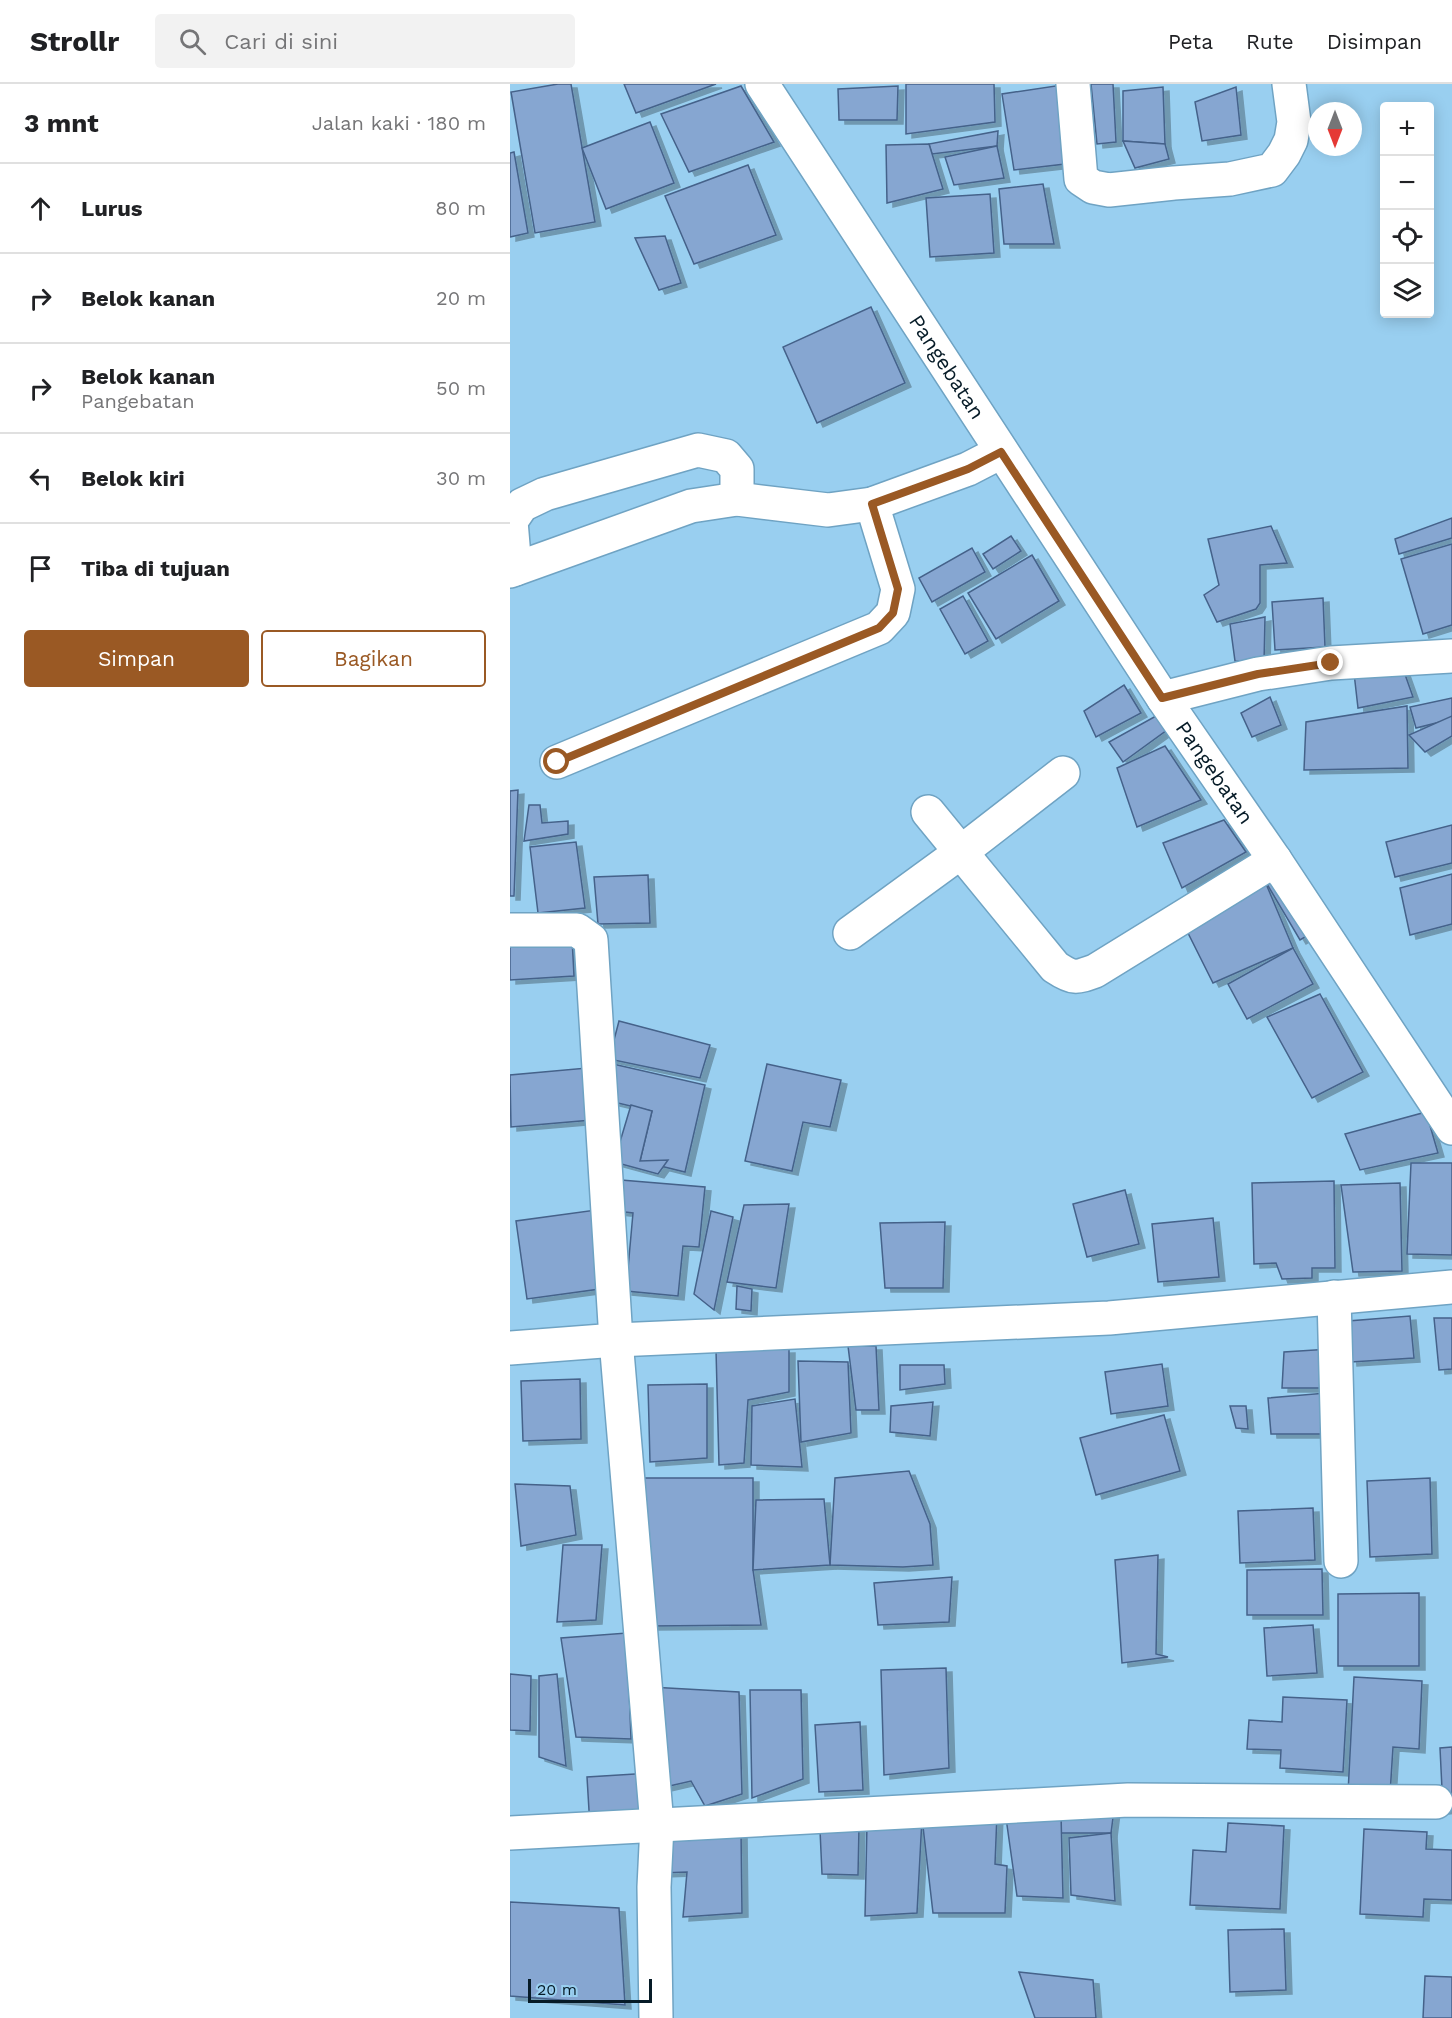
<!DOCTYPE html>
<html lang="id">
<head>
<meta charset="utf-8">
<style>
  body { margin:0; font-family:"Work Sans",sans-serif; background:#f2f2f2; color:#202124 }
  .controls { position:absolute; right:18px; top:18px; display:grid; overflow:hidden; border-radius:6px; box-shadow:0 3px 15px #0003 }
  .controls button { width:54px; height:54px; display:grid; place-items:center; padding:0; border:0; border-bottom:2px solid #e0e0e0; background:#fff; color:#202124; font:30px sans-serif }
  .compass { position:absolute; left:798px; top:18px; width:54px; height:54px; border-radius:50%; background:#fff; box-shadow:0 3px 15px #0003; rotate:180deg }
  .scale { position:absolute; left:18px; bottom:15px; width:124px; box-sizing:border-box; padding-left:6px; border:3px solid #061b27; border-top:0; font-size:16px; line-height:21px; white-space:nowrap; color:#061b27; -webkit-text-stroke:4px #99cff0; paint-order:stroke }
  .stop { position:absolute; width:18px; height:18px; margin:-14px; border:4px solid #9a5924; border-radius:50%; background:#fff }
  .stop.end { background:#9a5924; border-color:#fff; box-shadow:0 2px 6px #0008 }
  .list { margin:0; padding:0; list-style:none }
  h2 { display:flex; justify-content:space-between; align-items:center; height:78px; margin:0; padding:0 24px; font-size:26px }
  h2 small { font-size:20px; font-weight:400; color:#757577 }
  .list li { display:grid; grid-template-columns:39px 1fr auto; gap:18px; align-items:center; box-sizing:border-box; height:90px; padding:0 24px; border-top:2px solid #e0e0e0 }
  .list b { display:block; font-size:22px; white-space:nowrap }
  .list p { margin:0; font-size:20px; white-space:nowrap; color:#757577 }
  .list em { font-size:20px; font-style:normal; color:#757577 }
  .actions { display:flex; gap:12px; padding:18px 24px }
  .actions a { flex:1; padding:14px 0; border:2px solid #9a5924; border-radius:6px; text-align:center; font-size:21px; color:#9a5924 }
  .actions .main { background:#9a5924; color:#fff }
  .icon { flex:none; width:33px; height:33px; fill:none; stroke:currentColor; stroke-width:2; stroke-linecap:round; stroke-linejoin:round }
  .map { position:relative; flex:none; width:942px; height:1934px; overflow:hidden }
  header { display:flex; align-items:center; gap:36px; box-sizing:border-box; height:84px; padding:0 30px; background:#fff; border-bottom:2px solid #e0e0e0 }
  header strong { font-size:28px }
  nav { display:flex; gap:33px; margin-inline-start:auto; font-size:21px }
  .search { width:420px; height:54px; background:#f2f2f2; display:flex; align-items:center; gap:15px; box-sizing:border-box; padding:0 21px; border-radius:6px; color:#757577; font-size:22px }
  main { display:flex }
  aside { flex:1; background:#fff }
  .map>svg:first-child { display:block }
  .building { fill:#86a6d1; stroke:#45628a; stroke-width:1.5; filter:url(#shadow) }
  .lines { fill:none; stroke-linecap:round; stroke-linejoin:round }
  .minor-casing { stroke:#6fa3c3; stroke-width:36 }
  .minor { stroke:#fff; stroke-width:33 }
  .route { stroke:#9a5924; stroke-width:8 }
  .labels { text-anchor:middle; stroke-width:6; stroke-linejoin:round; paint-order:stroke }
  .street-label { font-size:21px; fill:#061b27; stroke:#99cff0 }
</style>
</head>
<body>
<header>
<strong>Strollr</strong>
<div class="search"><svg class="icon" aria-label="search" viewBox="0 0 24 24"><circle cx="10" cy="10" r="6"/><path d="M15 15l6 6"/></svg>Cari di sini</div>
<nav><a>Peta</a><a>Rute</a><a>Disimpan</a></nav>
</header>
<main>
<aside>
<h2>3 mnt<small>Jalan kaki · 180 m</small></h2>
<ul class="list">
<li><svg class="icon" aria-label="ahead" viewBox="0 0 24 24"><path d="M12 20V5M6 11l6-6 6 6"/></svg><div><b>Lurus</b></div><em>80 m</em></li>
<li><svg class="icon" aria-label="right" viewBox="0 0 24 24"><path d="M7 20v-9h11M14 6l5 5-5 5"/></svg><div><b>Belok kanan</b></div><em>20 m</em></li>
<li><svg class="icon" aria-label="right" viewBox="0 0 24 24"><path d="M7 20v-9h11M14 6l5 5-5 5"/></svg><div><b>Belok kanan</b><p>Pangebatan</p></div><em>50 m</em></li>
<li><svg class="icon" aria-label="left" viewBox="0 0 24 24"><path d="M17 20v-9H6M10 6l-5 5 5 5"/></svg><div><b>Belok kiri</b></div><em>30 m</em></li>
<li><svg class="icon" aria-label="arrive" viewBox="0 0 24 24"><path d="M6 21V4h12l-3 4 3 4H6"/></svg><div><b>Tiba di tujuan</b></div></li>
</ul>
<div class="actions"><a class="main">Simpan</a><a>Bagikan</a></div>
</aside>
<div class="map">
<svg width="942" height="1934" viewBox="0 0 942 1934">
  <defs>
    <filter id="shadow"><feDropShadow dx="6" dy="4" stdDeviation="0" flood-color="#0004"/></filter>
  </defs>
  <rect width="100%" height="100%" fill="#99cff0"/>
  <g class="building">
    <path d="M 48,0 L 61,0 L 85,138 L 25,149 L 1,8 Z"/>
    <path d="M 114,0 L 206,0 L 126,29 Z"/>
    <path d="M 396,0 L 484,0 L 485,38 L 396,50 Z"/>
    <path d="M 581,0 L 603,0 L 606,58 L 587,60 Z"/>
    <path d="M 552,1 L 555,80 L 504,86 L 492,10 Z"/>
    <path d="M 231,2 L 264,58 L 179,88 L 151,30 Z"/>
    <path d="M 388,2 L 387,36 L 329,36 L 328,5 Z"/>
    <path d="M 653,3 L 655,60 L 613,57 L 613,7 Z"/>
    <path d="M 726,3 L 731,51 L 692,57 L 685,18 Z"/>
    <path d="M 140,38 L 164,99 L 96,125 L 72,64 Z"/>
    <path d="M 488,47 L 487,62 L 422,70 L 419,60 Z"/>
    <path d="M 613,57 L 655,60 L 659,75 L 625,84 Z"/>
    <path d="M 419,60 L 433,105 L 377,119 L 376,61 Z"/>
    <path d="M 487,62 L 494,94 L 444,101 L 435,73 Z"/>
    <path d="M 4,68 L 18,149 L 0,153 L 0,69 Z"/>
    <path d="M 238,81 L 266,151 L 184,180 L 155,112 Z"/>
    <path d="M 533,100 L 544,160 L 494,160 L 489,105 Z"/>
    <path d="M 480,110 L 484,169 L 420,173 L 416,114 Z"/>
    <path d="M 155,152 L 171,199 L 149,206 L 125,154 Z"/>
    <path d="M 361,223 L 395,299 L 307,339 L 273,263 Z"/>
    <path d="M 942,434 L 942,454 L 889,470 L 885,455 Z"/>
    <path d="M 761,442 L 777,479 L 750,481 L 750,519 L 746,525 L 707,538 L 694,511 L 709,501 L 698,455 Z"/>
    <path d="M 501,452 L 511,467 L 483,485 L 473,470 Z"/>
    <path d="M 942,460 L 942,541 L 913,550 L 891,475 Z"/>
    <path d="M 462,464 L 475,488 L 422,518 L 409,494 Z"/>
    <path d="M 522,471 L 549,517 L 486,555 L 458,509 Z"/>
    <path d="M 453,512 L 478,557 L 455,570 L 430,525 Z"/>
    <path d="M 813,514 L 815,563 L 765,566 L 762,518 Z"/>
    <path d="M 755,533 L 754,579 L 725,577 L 720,540 Z"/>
    <path d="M 892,582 L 903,613 L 848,624 L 844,589 Z"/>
    <path d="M 614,601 L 631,629 L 586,653 L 574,627 Z"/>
    <path d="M 760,613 L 771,641 L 742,653 L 731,629 Z"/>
    <path d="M 942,614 L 942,635 L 906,644 L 900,623 Z"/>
    <path d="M 897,622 L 898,684 L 794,686 L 796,638 Z"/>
    <path d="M 646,632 L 657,646 L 613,678 L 599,658 Z"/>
    <path d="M 942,632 L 942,652 L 915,668 L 899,651 Z"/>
    <path d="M 655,662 L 691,716 L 627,743 L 607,684 Z"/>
    <path d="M 8,706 L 4,812 L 0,812 L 0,707 Z"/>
    <path d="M 19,721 L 30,721 L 32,739 L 58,737 L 58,750 L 14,757 Z"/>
    <path d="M 714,736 L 736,768 L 672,804 L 653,759 Z"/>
    <path d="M 942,741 L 942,779 L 885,793 L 876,758 Z"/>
    <path d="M 66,758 L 75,824 L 28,829 L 20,763 Z"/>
    <path d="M 771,790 L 800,850 L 790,856 L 754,795 Z"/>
    <path d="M 942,790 L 942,840 L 900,851 L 890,804 Z"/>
    <path d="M 138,791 L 140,839 L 88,840 L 84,793 Z"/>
    <path d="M 754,795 L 783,864 L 703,899 L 672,837 Z"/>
    <path d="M 0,854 L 62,854 L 64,892 L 0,896 Z"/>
    <path d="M 783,864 L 803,900 L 737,935 L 718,900 Z"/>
    <path d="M 810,910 L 853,988 L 802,1014 L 757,933 Z"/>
    <path d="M 109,937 L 200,961 L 190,994 L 99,975 Z"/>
    <path d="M 103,980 L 195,1001 L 175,1088 L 130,1077 L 142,1027 L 95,1016 Z"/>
    <path d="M 257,980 L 331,996 L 320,1043 L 293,1038 L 282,1087 L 235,1077 Z"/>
    <path d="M 77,984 L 82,1036 L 1,1043 L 0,991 Z"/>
    <path d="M 121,1021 L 142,1027 L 130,1077 L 158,1076 L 148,1090 L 104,1078 Z"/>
    <path d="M 916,1028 L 928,1069 L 850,1086 L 835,1050 Z"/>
    <path d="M 901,1079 L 942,1079 L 942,1171 L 897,1170 Z"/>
    <path d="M 99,1095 L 195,1103 L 189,1163 L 173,1162 L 168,1212 L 116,1207 L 123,1129 L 106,1127 Z"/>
    <path d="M 824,1097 L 825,1184 L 802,1184 L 802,1194 L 772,1195 L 766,1179 L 744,1180 L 742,1099 Z"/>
    <path d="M 890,1099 L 892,1187 L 843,1188 L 831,1101 Z"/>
    <path d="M 615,1106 L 629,1160 L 577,1173 L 563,1120 Z"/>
    <path d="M 279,1120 L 266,1204 L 217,1198 L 234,1121 Z"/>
    <path d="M 86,1126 L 97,1204 L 17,1215 L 6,1137 Z"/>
    <path d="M 201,1127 L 223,1133 L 204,1226 L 184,1210 Z"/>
    <path d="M 703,1134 L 709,1193 L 648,1198 L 642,1140 Z"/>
    <path d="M 435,1138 L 433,1204 L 375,1204 L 370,1139 Z"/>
    <path d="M 227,1202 L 242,1205 L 241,1227 L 226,1225 Z"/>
    <path d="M 900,1232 L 904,1274 L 841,1278 L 838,1237 Z"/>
    <path d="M 924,1234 L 942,1234 L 942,1285 L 929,1286 Z"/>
    <path d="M 338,1262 L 366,1262 L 369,1326 L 346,1326 Z"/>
    <path d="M 279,1265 L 279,1308 L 238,1316 L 234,1379 L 209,1381 L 206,1266 Z"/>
    <path d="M 820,1265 L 818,1304 L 772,1304 L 774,1268 Z"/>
    <path d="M 288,1277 L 338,1278 L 341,1349 L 291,1358 Z"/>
    <path d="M 652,1280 L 658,1322 L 601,1330 L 595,1288 Z"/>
    <path d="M 390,1281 L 434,1281 L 435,1300 L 390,1306 Z"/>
    <path d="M 70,1295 L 71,1355 L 13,1357 L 11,1297 Z"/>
    <path d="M 197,1300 L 197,1374 L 140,1378 L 138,1301 Z"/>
    <path d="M 816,1309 L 813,1350 L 761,1350 L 758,1314 Z"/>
    <path d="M 285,1315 L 292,1383 L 241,1381 L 242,1322 Z"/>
    <path d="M 423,1318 L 420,1352 L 380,1348 L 381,1322 Z"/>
    <path d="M 720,1322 L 736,1322 L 738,1345 L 726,1344 Z"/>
    <path d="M 654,1331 L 670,1387 L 586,1411 L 570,1354 Z"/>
    <path d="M 399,1387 L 420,1440 L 423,1481 L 393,1483 L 320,1481 L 325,1394 Z"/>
    <path d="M 127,1394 L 243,1394 L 243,1486 L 251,1541 L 140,1542 Z"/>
    <path d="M 920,1394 L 922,1470 L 860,1473 L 857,1397 Z"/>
    <path d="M 5,1400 L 60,1402 L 66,1451 L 11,1462 Z"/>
    <path d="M 314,1415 L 320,1481 L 243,1486 L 246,1416 Z"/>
    <path d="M 803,1424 L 805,1476 L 730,1479 L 728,1427 Z"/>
    <path d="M 53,1461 L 92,1461 L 86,1536 L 47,1538 Z"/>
    <path d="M 648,1471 L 646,1570 L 658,1573 L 612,1579 L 605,1476 Z"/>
    <path d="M 812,1485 L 813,1531 L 737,1531 L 737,1486 Z"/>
    <path d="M 442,1493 L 439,1538 L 368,1541 L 364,1499 Z"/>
    <path d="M 909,1509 L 909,1582 L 828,1582 L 828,1510 Z"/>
    <path d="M 803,1541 L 807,1589 L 757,1592 L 754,1544 Z"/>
    <path d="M 117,1549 L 121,1655 L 66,1653 L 51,1554 Z"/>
    <path d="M 436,1584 L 439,1684 L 374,1691 L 371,1586 Z"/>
    <path d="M 0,1590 L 21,1592 L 20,1647 L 0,1646 Z"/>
    <path d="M 47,1590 L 56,1682 L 29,1673 L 29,1592 Z"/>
    <path d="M 844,1593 L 912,1597 L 909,1665 L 883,1663 L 880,1710 L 838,1709 Z"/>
    <path d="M 140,1603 L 229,1608 L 232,1710 L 195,1722 L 181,1697 L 146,1705 Z"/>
    <path d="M 240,1606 L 291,1606 L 293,1695 L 242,1714 Z"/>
    <path d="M 773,1613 L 837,1616 L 833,1688 L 770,1684 L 771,1666 L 737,1665 L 739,1636 L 772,1638 Z"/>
    <path d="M 350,1638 L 353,1706 L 309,1708 L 305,1641 Z"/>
    <path d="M 942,1663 L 942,1725 L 933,1726 L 930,1664 Z"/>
    <path d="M 141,1689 L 145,1739 L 80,1743 L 77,1693 Z"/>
    <path d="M 604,1726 L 601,1749 L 551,1749 L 551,1730 Z"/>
    <path d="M 487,1730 L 485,1780 L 497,1782 L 495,1829 L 423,1829 L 412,1734 Z"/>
    <path d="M 551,1730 L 553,1814 L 507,1812 L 496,1734 Z"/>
    <path d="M 412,1734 L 407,1829 L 355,1832 L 357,1740 Z"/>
    <path d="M 718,1739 L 774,1742 L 770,1825 L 680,1821 L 683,1766 L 716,1768 Z"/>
    <path d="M 349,1743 L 348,1791 L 312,1790 L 310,1746 Z"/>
    <path d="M 854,1745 L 917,1748 L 916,1765 L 942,1766 L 942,1816 L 914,1815 L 913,1833 L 850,1830 Z"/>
    <path d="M 231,1747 L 232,1829 L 173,1833 L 177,1788 L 150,1789 L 155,1752 Z"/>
    <path d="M 601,1749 L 605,1817 L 561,1811 L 559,1754 Z"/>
    <path d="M 0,1818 L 109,1824 L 115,1921 L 0,1912 Z"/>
    <path d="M 774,1845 L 776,1906 L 720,1908 L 718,1846 Z"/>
    <path d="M 509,1888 L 583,1896 L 586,1934 L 525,1934 Z"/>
    <path d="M 915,1892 L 942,1893 L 942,1934 L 913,1934 Z"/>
  </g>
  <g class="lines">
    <defs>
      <g id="minor">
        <path id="s1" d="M 252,0 L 653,614 L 765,776 L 942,1044"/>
        <path d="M 563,0 L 571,95 L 583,103 L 599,106 L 664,99 L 720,95 L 762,86 L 774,70 L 781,56 L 784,38 L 779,0"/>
        <path d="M 5,485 L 1,437 L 12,421 L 35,410 L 188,366 L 216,372 L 227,385 L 227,415"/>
        <path d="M 0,487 L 181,422 L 227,415 L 318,426 L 362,420 L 458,385 L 491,368"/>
        <path d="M 653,614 L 748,590 L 821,579 L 942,572"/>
        <path d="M 47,678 L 369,544 L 383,529 L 388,505 L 362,420"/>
        <path d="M 418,728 L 545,883 C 563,895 566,894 585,887 L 765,776"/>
        <path d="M 0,846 L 67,846 L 81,856 L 106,1256 L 0,1264"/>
        <path d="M 340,849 L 451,768 L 553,689"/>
        <path d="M 824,1213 L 831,1477"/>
        <path d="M 0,1749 L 618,1716 L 926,1718"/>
        <path d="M 146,1934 L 144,1803 L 147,1741 L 106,1256 L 599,1234 L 942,1203"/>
      </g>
    </defs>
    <use href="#minor" class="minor-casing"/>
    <use href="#minor" class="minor"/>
  </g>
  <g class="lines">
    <path class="route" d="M 47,678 L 369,544 L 383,529 L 388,505 L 362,420 L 458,385 L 491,368 L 652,614 L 748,590 L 821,579"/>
  </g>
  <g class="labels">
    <g class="street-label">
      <text dy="7" stroke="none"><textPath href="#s1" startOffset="338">Pangebatan</textPath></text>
      <text dy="7" stroke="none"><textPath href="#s1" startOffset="824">Pangebatan</textPath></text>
    </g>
  </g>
</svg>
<div class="controls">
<button>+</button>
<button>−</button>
<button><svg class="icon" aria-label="locate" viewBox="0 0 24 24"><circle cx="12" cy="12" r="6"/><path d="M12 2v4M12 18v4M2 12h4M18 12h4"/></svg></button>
<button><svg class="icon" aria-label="layers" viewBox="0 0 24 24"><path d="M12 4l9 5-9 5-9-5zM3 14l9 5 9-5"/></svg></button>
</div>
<svg class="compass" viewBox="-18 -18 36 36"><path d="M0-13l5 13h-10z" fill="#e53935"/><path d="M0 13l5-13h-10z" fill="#757577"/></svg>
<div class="scale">20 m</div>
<div class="stop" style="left:47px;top:678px"></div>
<div class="stop end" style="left:821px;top:579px"></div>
</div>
</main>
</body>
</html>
